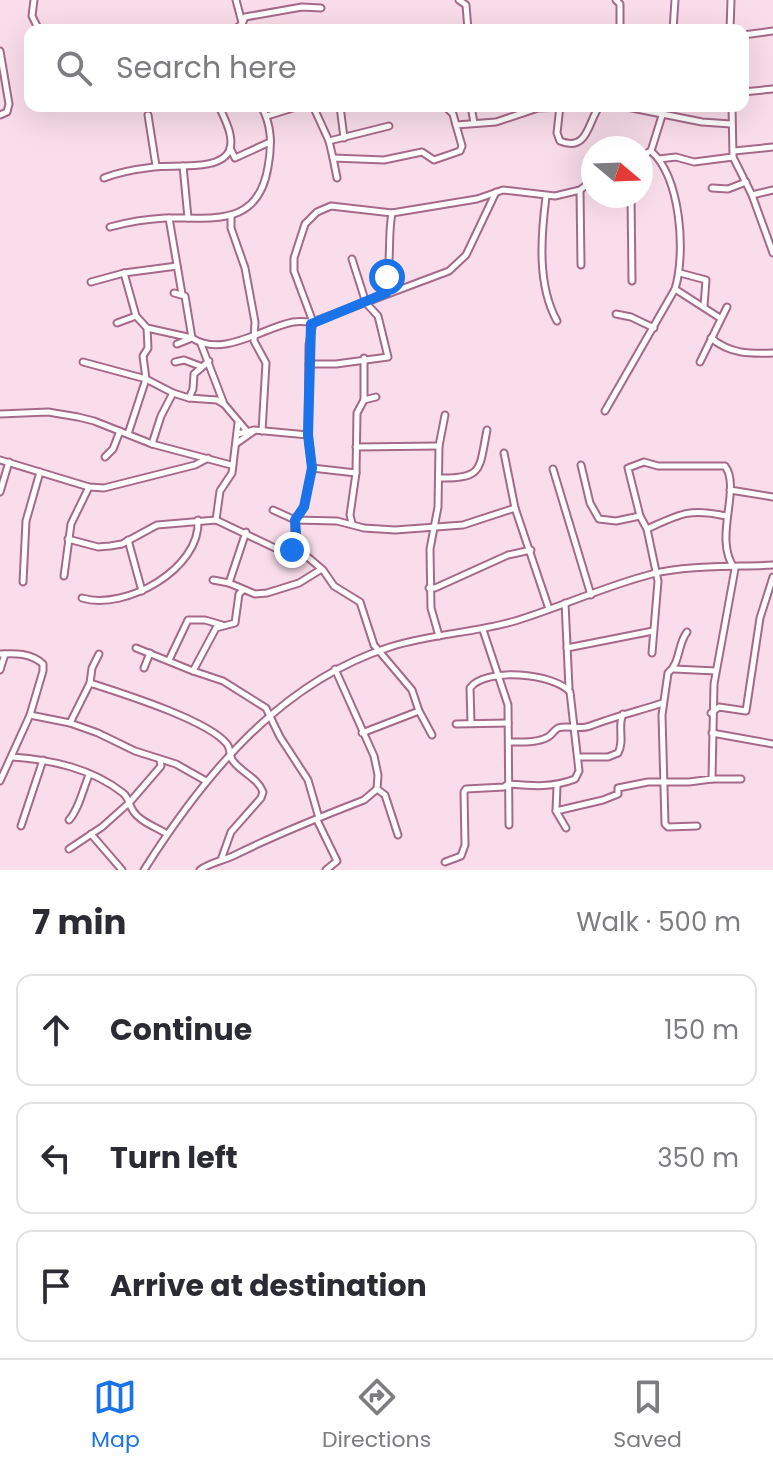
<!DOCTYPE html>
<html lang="en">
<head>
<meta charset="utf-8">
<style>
  body { margin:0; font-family:Poppins,sans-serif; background:#f7f7f7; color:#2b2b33 }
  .compass { position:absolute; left:581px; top:136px; width:72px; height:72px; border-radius:50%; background:#fff; box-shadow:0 8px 32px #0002; rotate:109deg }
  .stop { position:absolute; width:24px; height:24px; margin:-18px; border:6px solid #1a73e8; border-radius:50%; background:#fff }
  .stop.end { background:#1a73e8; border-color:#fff; box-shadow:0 2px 8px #0008 }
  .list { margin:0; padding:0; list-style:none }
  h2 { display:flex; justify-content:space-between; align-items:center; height:104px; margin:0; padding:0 32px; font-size:34px }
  h2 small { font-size:26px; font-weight:400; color:#7c7c81 }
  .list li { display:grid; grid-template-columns:52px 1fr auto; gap:24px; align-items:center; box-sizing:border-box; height:112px; margin:0 16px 16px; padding:0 16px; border:2px solid #e1e1e2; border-radius:16px }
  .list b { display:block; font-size:30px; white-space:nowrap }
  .list em { font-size:26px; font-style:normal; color:#7c7c81 }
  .icon { flex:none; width:44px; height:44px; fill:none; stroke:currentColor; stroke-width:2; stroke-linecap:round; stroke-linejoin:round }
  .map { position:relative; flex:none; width:773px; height:870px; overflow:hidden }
  .search { position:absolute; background:#fff; box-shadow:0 8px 32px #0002; left:24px; right:24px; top:24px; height:88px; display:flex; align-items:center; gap:20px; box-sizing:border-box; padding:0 28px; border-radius:16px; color:#7c7c81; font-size:30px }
  .sheet { height:488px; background:#fff }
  nav { display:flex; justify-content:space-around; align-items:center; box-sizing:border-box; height:112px; border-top:2px solid #e1e1e2; background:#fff; font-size:22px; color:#7c7c81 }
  nav a { display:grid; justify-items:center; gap:4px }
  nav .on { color:#1a73e8 }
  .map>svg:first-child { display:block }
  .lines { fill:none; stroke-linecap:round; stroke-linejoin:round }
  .street-casing { stroke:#a66989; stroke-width:9 }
  .street { stroke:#fff; stroke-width:5 }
  .route { stroke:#1a73e8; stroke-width:10 }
</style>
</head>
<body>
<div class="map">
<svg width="773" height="870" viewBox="0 0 773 870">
  <rect width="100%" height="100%" fill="#f9ddea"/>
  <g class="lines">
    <defs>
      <g id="street">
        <path d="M 34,0 L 32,16 L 39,30"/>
        <path d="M 236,0 L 244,30"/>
        <path d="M 459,0 L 466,5 L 468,30"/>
        <path d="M 616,0 L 620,4 L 620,30"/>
        <path d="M 234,30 L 242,24 L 245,17 L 302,7 L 321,8"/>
        <path d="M 673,30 L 675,0"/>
        <path d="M 730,30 L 731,0"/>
        <path d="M 743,35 L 773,31"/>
        <path d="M 0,51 L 9,104 L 7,112 L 0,115"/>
        <path d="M 743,92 L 773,89"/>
        <path d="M 313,106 L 329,141 L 333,158"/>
        <path d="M 340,106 L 344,138"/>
        <path d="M 471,106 L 474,123"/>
        <path d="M 560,106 L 557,133 L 560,141 C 589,153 588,119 600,106"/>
        <path d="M 622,106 L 702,122 L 731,124"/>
        <path d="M 732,106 L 733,157 L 752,195 L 773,253"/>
        <path d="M 447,108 L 453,114 L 456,125"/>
        <path d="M 148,115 L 156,166"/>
        <path d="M 267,116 L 299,106"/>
        <path d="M 329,141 L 389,126"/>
        <path d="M 230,148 L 235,158 L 270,142"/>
        <path d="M 734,151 L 773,147"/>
        <path d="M 641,156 L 651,151 L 665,106"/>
        <path d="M 659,159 L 676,157 L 694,162 L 733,157"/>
        <path d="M 183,166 L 188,218"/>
        <path d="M 104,178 C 119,172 137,169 154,167 C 173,164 222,172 230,149 C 234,135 224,118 219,106"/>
        <path d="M 337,178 L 333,158 L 384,160 L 422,152 L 434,160 L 460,151 L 462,146 L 456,125 L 496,122 L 538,108 L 589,106"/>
        <path d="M 712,188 L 728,189 L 746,182"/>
        <path d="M 580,190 L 581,265"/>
        <path d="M 752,195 L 773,190"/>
        <path d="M 631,196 L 632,281"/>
        <path d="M 546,197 C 541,236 537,285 557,321"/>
        <path d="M 231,217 L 231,228 L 245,268 L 255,322 L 254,341 L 266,363 L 262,431"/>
        <path d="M 169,218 L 182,294"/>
        <path d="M 110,227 C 128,222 147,219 165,218 C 212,217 258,228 268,167 C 272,145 272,125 261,106"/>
        <path d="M 124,273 L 136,316 L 147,328 L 192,338 L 185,296 L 174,293"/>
        <path d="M 680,273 L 706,280 L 704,306"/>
        <path d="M 91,282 L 124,273 L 177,266"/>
        <path d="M 675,289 L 720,318"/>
        <path d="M 386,293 C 383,280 388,273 389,260 C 390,244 389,229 392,213"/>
        <path d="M 616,314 L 631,317 L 654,328"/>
        <path d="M 117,323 L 136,316"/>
        <path d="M 711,338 C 730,354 750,354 773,353"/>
        <path d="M 177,344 L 192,338 C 223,358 262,328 293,322 C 299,321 306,322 313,322 L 449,271 L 466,255 L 496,192"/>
        <path d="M 201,344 L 224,404 L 246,430"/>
        <path d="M 364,358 L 364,400"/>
        <path d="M 83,362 L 146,379 L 173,393 L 189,398 L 217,400 L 224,404"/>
        <path d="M 175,362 L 184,360 L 200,366"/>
        <path d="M 700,362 L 727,307"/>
        <path d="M 309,364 L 336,364 L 388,357 L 378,316 L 366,303 L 352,259"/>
        <path d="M 189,398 L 193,389 L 194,374 L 209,361"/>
        <path d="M 605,411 L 675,289 C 686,253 681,178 651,151"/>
        <path d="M 0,414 L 48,412 L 78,417 L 94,421 L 152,444 L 231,465"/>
        <path d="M 128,434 L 146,379 L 143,356 L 148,348 L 147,328"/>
        <path d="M 238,434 L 254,430 L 308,435"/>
        <path d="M 237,443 L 254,431"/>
        <path d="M 152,444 L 161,416 L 173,393"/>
        <path d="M 356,447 L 439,446"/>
        <path d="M 504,453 L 515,508 L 549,609"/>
        <path d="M 105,457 L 113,449 L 120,431"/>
        <path d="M 0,460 L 89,487 L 104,488 L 195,465 L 208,458"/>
        <path d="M 581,465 L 590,503 L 599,519 L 616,521 L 640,516"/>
        <path d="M 312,468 L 356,473"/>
        <path d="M 553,469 L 591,595"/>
        <path d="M 439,478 C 484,479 479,469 487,430"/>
        <path d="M 730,490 L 773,497"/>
        <path d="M 0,492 L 9,462"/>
        <path d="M 273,510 L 295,520 L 337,521 L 364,528 L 395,530 L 463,525 L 515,508"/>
        <path d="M 216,520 L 220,491 L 232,473 L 238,423"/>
        <path d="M 352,523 L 350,515 L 356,473 L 357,413 L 364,400 L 376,397"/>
        <path d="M 647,529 C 680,514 688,508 726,516"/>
        <path d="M 68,539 L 98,547 L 110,546 L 122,544 L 157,525 L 216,520 L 275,548 L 297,548"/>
        <path d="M 128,540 L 142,591"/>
        <path d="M 64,576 L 71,524 L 89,487"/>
        <path d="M 213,580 L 229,583 L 255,594 L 267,593 L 299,583 L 320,570"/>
        <path d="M 23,582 L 26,521 L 40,472"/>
        <path d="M 229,583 L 246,532"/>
        <path d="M 429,588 L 435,588 L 508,555 L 531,550"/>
        <path d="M 243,590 L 239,594 L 235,623 L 216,628 L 193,671 L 223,681 L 266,708 L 280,737 L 308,780 L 319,818"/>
        <path d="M 82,598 C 125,611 201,569 198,520"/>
        <path d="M 565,603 L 569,688"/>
        <path d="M 483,630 L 508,705 L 509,825"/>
        <path d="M 687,632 C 677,645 681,662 668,673 L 662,715 L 665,824 L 668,827 L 697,826"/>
        <path d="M 439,636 L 431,608 L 430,549 L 438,507 L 439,446 L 445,415"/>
        <path d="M 136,648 L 193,671"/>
        <path d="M 567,648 L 653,631"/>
        <path d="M 0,654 C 15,653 31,653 43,664 L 43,671 L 30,715 L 0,781"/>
        <path d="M 169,660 L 188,620 L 205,620 L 222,625"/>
        <path d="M 144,668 L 150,653"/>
        <path d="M 335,669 L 374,756 L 378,775 L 377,789 L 385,795 L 398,835"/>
        <path d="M 674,669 L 716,671"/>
        <path d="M 0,670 L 5,654"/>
        <path d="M 90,683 C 121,693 208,720 227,744 C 231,749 229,756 233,761 C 242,773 258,778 263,792 L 261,798 L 231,832 L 221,860"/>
        <path d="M 711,713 L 719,707 L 746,711 L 760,618 L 773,577"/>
        <path d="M 30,715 L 70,723 L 98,733 L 135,751 L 176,764 L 206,781"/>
        <path d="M 70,723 L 90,683 L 92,668 L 99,654"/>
        <path d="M 456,724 L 508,723"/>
        <path d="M 362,733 L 419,711"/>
        <path d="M 712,733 L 773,744"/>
        <path d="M 432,735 L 419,711 L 412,690 L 374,645 L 360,602 L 334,586 L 323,570 L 297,548 L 295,542 L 295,520 L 304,507 L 312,468 L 308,435 L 309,345 L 313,322 L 294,271 L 294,258 L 305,224 L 317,212 L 331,206 L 392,213 L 477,199 L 503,190 L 555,196 L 580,190 L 593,180"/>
        <path d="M 510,742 C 523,742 537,743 548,737 C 552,735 554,730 558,728 C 567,725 580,730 590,726 C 613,717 638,711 663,703"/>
        <path d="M 12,757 C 52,760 91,768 123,793 C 129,798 128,802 132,809 C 138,821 156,827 167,834"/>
        <path d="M 578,757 L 608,757 L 618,753 C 625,741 617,726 623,714"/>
        <path d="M 712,779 L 741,779"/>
        <path d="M 557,786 L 556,811 L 566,828"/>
        <path d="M 556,811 L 603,800 L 618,794 L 618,788 L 648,782 L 689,782 L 712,779 L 714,684 L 735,569 C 712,539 742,489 725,466 L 658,466 L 644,462 L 628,468 L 640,516 L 647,529 L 658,581 L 652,653"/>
        <path d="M 69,820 C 79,809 83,789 89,775"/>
        <path d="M 317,820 L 337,861 L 326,870"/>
        <path d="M 21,826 L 43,760"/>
        <path d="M 91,834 L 122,870"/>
        <path d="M 69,849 L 102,827 L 130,802 L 161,766 L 160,760"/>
        <path d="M 445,862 L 461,856 L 465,845 L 464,792 L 466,789 L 504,787 L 508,784 C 533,786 551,788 575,779 L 579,771 L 570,692 C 554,673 485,667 470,688 L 471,723"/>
        <path d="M 144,870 C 204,775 280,682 390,647 C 430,634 474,633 515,621 C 561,607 605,586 652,574 C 687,565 737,567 773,565"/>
        <path d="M 200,870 C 211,862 223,861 235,855 C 277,834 320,817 364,800 L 377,789"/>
      </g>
    </defs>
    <use href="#street" class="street-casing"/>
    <use href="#street" class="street"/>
  </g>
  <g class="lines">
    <path class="route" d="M 292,550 L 297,548 L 295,520 L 304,507 L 312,468 L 308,435 L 311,324 L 386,293 L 383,281 L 386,274 L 387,277"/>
  </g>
</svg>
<svg class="compass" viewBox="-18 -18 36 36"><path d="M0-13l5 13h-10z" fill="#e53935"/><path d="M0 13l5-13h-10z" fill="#7c7c81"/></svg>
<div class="stop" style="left:387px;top:277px"></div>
<div class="stop end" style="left:292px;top:550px"></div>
<div class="search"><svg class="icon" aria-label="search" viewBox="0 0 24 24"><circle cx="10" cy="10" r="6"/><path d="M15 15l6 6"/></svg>Search here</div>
</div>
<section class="sheet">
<h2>7 min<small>Walk · 500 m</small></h2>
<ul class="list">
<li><svg class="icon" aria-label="ahead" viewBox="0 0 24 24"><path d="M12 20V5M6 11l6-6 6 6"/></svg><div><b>Continue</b></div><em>150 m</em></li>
<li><svg class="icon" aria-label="left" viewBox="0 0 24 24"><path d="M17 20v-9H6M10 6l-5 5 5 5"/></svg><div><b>Turn left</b></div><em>350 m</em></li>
<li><svg class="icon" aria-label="arrive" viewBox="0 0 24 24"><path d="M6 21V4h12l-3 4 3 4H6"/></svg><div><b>Arrive at destination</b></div></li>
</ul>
</section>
<nav>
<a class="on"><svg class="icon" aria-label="map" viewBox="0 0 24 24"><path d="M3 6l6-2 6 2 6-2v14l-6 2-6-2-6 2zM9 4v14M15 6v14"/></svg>Map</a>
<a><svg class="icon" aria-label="directions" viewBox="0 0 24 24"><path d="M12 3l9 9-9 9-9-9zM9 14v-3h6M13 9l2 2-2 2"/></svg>Directions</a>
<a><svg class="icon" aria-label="saved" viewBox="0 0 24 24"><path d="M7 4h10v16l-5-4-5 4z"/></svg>Saved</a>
</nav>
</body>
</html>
